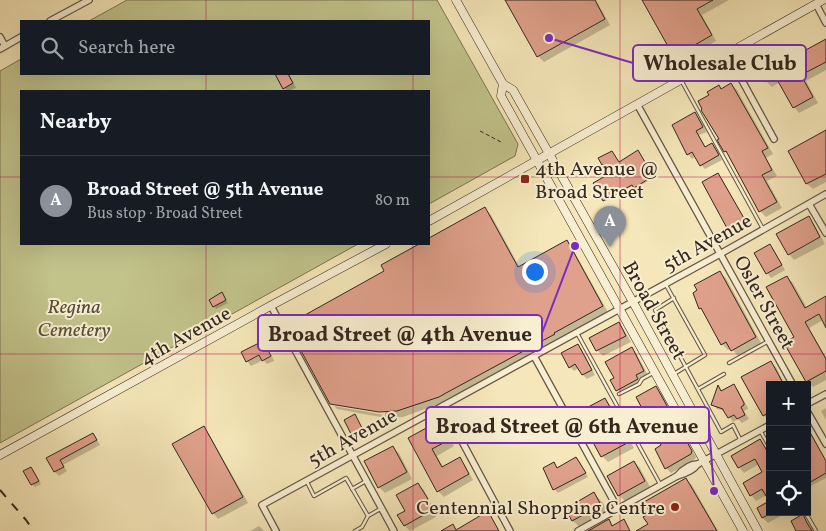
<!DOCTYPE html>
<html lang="en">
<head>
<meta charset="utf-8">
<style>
  body { margin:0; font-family:Vollkorn,serif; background:#242831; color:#f1f3f6 }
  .controls { position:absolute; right:15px; bottom:15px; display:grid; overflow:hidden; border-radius:0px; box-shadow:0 5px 20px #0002 }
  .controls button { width:45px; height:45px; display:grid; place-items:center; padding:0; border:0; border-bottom:1px solid #363941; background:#171b24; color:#f1f3f6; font:25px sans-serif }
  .you { position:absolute; left:534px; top:271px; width:18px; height:18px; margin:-12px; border:4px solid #fff; border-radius:50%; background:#1a73e8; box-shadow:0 0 0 8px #1a73e833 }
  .badge { display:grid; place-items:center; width:32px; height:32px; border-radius:50%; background:#8c9099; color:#fff; font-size:16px; font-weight:700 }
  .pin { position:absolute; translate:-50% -41px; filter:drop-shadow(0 1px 2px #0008) }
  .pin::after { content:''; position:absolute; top:26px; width:18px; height:15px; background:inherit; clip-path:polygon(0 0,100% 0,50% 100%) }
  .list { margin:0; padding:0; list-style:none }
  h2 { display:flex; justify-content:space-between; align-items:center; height:65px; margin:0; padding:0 20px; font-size:21px }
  h2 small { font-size:16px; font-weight:400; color:#9ea1a6 }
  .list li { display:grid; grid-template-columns:32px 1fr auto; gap:15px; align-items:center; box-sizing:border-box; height:90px; padding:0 20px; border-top:1px solid #363941 }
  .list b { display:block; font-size:19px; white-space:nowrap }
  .list p { margin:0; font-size:16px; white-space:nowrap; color:#9ea1a6 }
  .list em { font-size:16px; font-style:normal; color:#9ea1a6 }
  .icon { flex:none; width:28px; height:28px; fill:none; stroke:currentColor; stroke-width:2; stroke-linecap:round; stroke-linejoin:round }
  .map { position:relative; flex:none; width:826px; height:531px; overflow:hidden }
  .search { position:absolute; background:#171b24; box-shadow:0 5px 20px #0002; left:20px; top:20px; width:410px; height:55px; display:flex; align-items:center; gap:12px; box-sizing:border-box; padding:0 18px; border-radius:0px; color:#9ea1a6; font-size:19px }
  .panel { position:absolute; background:#171b24; box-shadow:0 5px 20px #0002; left:20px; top:90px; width:410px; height:155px; border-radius:0px }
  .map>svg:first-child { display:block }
  .green { fill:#c2c38b; stroke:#7a7554 }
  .shadow { fill:#0003 }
  .building { fill:#e0a18c; stroke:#33271e }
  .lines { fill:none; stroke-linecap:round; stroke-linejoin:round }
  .lane-casing { stroke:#645745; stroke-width:4.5 }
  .street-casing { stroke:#645745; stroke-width:8 }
  .secondary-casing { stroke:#33271e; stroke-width:9 }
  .path { stroke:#33271e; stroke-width:1; stroke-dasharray:4 2.5; stroke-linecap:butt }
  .lane { stroke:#f8efd2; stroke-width:2.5 }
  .street { stroke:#f8efd2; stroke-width:5.5 }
  .secondary { stroke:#f8efd2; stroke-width:8 }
  .rail { stroke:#33271e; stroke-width:2; stroke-dasharray:9 9; stroke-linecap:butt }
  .grid { fill:none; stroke:#c2185b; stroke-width:1; stroke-opacity:0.55 }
  .poi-dot { fill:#8f2418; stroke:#f8efd2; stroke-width:2 }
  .labels { text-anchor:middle; stroke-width:4; stroke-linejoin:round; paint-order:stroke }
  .poi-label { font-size:20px; fill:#33271e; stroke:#f8efd2; text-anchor:start }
  .street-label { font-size:20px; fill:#33271e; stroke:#f8efd2 }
  .park-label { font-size:20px; font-style:italic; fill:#574e39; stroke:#f8efd2 }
  .leader { fill:none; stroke:#7b2cbf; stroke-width:2 }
  .callout-dot { fill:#7b2cbf; stroke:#f8efd2; stroke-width:2 }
  .callout { fill:#f8efd2; stroke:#7b2cbf; stroke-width:2 }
  .callout-label { font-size:21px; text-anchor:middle; font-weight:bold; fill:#33271e }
</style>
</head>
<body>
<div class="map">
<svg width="826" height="531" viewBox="0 0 826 531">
  <rect width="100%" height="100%" fill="#f5e7b9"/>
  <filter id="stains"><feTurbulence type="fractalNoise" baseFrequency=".004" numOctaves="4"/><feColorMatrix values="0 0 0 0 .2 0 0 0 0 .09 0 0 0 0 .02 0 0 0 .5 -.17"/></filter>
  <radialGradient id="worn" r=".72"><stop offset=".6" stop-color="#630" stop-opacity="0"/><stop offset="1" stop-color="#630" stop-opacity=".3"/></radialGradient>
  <path class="green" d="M 127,0 L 437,0 L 518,144 L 515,156 L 429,204 L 429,91 L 21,91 L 21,244 L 358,244 L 0,443 L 0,71 L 21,59 L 21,74 L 429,74 L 429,21 L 89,21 Z"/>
  <g class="shadow">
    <path d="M 507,0 L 596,0 L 610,25 L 544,62 L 538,56 Z"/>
    <path d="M 643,0 L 729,0 L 702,15 L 716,41 L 680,62 L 675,56 Z"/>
    <path d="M 826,40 L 826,70 L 806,81 L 818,103 L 799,113 L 794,107 L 780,82 L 772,87 L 766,81 L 789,55 L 792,58 Z"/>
    <path d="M 276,74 L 289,74 L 296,88 L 288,91 L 284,88 Z"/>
    <path d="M 731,84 L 737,90 L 773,154 L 766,158 L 777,176 L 767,181 L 782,208 L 766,217 L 760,211 L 730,156 L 725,151 L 719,140 L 721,90 Z"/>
    <path d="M 695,114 L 699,118 L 707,132 L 699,135 L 706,148 L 712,144 L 716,149 L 722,160 L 705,169 L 701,165 L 696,156 L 692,159 L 688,154 Z"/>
    <path d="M 826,132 L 826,182 L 813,189 L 807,184 L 790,151 Z"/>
    <path d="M 639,153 L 653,178 L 636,188 L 634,185 L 605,201 L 604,200 L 611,175 L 600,159 L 619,163 Z"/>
    <path d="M 718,175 L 722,179 L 748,225 L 733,233 L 729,229 Z"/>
    <path d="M 485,209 L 491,215 L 520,268 L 566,242 L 572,248 L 608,312 L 453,399 L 403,417 L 386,418 L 337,409 L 334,406 L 385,415 L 385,412 L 332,403 L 386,271 L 382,265 L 422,244 L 429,244 L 429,240 Z"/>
    <path d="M 808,218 L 814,224 L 825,244 L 794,260 L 789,254 Z"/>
    <path d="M 770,246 L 774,250 L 785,270 L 771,278 L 767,273 L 756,253 Z"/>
    <path d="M 720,273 L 726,278 L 761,343 L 738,356 L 731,348 L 728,350 L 722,344 L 706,314 L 700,308 L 699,291 Z"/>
    <path d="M 787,277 L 793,283 L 807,308 L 826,298 L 826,325 L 823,320 L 809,328 L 826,357 L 826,380 L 813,387 L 807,381 L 786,343 L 795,338 Z"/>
    <path d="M 222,294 L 228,303 L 216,309 L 214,306 Z"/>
    <path d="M 619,324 L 624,330 L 631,342 L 603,356 L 597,350 Z"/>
    <path d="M 259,344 L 265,351 L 267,350 L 271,354 L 274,361 L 267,364 L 263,360 L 251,366 L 247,361 Z"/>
    <path d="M 578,345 L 582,350 L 595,375 L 587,379 L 583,375 L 579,368 L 574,371 L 570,367 Z"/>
    <path d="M 631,349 L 636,353 L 648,375 L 639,380 L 641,383 L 622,394 L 618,390 L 615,378 Z"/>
    <path d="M 770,362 L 776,367 L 785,385 L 770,385 L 769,421 L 764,415 Z"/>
    <path d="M 733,386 L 738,390 L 748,408 L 748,409 L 744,411 L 749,419 L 742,423 L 738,419 L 733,422 L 725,411 L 717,409 L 713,404 L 718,387 L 722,391 Z"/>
    <path d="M 656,388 L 661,393 L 696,457 L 695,459 L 671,473 L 666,468 Z"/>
    <path d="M 605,400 L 611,406 L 634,448 L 608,462 L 602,456 Z"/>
    <path d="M 826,408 L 826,420 L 821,411 Z"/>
    <path d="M 355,416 L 364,431 L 355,436 L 352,433 Z"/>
    <path d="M 438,422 L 444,428 L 454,446 L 437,456 L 443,467 L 459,459 L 465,465 L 473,480 L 444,497 L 438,491 L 409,438 Z"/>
    <path d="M 203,428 L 209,434 L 248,503 L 218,519 L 213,513 Z"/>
    <path d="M 807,431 L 812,435 L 826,461 L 826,478 L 807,488 Z"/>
    <path d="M 92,434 L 96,438 L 100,445 L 63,465 L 67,471 L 59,476 L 55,472 L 48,459 Z"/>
    <path d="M 760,441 L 765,446 L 770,455 L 770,500 L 767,495 L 756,501 L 751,495 L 744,483 L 764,472 L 759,464 L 744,473 L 739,467 Z"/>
    <path d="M 393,448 L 399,453 L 412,479 L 385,493 L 379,487 Z"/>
    <path d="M 576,459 L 580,462 L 588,477 L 558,493 L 554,489 L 553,464 L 558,469 Z"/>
    <path d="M 634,462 L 640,468 L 650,487 L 625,501 L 619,495 Z"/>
    <path d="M 31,468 L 34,471 L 41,484 L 35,487 L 32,484 Z"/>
    <path d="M 686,480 L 692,485 L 718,531 L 639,531 L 649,525 L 652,513 Z"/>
    <path d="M 418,484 L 424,490 L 432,506 L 430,507 L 436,517 L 410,531 L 405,526 L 399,516 L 407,511 Z"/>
    <path d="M 594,494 L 603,503 L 609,514 L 582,529 L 573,521 L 566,509 Z"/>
    <path d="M 758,509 L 770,512 L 788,512 L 768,523 L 763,518 Z"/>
    <path d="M 802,516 L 811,525 L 815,531 L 797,531 Z"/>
    <path d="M 259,526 L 264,531 L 250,531 Z"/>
  </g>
  <g class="building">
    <path d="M 505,0 L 595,0 L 605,19 L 537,57 Z"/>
    <path d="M 642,0 L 713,0 L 697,9 L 712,35 L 674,57 Z"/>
    <path d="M 826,39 L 826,62 L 801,75 L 813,97 L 793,108 L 775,76 L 765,82 L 759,70 L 789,53 L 791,58 Z"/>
    <path d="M 275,74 L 288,74 L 293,83 L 283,89 Z"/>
    <path d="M 731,83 L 768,148 L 762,151 L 772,170 L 762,175 L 777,202 L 759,212 L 726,151 L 724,152 L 717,140 L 719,139 L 701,110 L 702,109 L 698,101 L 709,95 L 707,92 L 719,85 L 721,89 Z"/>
    <path d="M 695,112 L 703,127 L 696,131 L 705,147 L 712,143 L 719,155 L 700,166 L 692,152 L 687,155 L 672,125 Z"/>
    <path d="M 826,130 L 826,174 L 806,184 L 788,151 Z"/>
    <path d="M 638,150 L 653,176 L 634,188 L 632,185 L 603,201 L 593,183 L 609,174 L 603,164 L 602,165 L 598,158 L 612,151 L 619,162 Z"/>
    <path d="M 718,173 L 745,220 L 728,230 L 702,182 Z"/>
    <path d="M 485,207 L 518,267 L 567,240 L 603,306 L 554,333 L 555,334 L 446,393 L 439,397 L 397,411 L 379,412 L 330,404 L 287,325 L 384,271 L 381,265 L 419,244 L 429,244 L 429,238 Z"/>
    <path d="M 809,216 L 820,237 L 788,255 L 776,234 Z"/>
    <path d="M 770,244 L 782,265 L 766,274 L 754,253 Z"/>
    <path d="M 720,271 L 756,337 L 731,351 L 726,342 L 721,345 L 701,308 L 699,309 L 693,293 L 697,290 L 694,285 Z"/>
    <path d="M 787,276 L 805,308 L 826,296 L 826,328 L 819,314 L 805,322 L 826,359 L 826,371 L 806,382 L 784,343 L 794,337 L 766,287 Z"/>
    <path d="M 222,292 L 226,300 L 213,307 L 209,300 Z"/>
    <path d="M 619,322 L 626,336 L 596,351 L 589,338 Z"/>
    <path d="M 259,343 L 264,350 L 267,348 L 271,356 L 262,361 L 259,355 L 246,362 L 241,352 Z"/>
    <path d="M 578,344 L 592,370 L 582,375 L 575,364 L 569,368 L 561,353 Z"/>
    <path d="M 632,347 L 644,371 L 636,375 L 638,379 L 616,391 L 610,380 L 614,378 L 605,362 Z"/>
    <path d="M 771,361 L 784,385 L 770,385 L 770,412 L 763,416 L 741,377 Z"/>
    <path d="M 734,384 L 744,403 L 744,405 L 741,407 L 745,415 L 737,419 L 734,415 L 728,418 L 723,410 L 723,409 L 711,405 L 718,385 L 721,391 Z"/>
    <path d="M 656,386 L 692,451 L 691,454 L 665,469 L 655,449 L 661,445 L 646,419 L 647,418 L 636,397 Z"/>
    <path d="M 605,398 L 629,442 L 601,457 L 577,413 Z"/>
    <path d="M 355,414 L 362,428 L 351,434 L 344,420 Z"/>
    <path d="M 439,421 L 449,440 L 432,449 L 442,467 L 460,457 L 469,474 L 437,492 L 408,438 Z"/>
    <path d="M 204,426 L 243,497 L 212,514 L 172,444 Z"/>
    <path d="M 807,427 L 826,461 L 826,473 L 807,484 Z"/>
    <path d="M 93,433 L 97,440 L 60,460 L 64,467 L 54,472 L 46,458 Z"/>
    <path d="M 760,439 L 770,456 L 770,514 L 762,518 L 757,508 L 769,501 L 762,489 L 750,496 L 743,483 L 762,472 L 755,459 L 738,468 L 731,456 Z"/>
    <path d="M 393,446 L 407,472 L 378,488 L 364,461 Z"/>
    <path d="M 576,457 L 586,473 L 553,490 L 543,468 L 554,462 L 557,468 Z"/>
    <path d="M 634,461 L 645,481 L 618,496 L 607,476 Z"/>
    <path d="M 31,467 L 39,481 L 31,485 L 23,471 Z"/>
    <path d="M 686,478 L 717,531 L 636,531 L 648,524 L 643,517 L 650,513 L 644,502 Z"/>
    <path d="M 418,483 L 428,499 L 425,501 L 431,511 L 404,526 L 397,515 L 405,511 L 396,495 Z"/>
    <path d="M 594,492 L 601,505 L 572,521 L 565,509 Z"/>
    <path d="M 488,511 L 499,531 L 441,531 L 453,524 L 456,530 Z"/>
    <path d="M 803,514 L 807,523 L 812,531 L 796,531 L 791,521 Z"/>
    <path d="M 609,519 L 612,526 L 624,519 L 630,531 L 588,531 Z"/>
  </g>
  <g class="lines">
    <defs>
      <g id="lane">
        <path d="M 681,80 L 763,229"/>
        <path d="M 666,285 L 705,355 L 674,374"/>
        <path d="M 674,298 L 655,310 L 721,432 L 733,425 L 740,439"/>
        <path d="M 577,333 L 660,484"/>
        <path d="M 729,363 L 767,342"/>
        <path d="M 698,389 L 724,374"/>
        <path d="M 619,394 L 639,384 L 642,379 L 653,373"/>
        <path d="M 761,432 L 770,448"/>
        <path d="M 307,482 L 314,496 L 346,478 L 368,516 L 382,508"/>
        <path d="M 352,489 L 366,481"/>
        <path d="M 805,512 L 816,531"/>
        <path d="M 355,531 L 362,527 L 368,516"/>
      </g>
      <g id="street">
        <path d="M 816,4 L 826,23"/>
        <path d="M 50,21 L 89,0"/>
        <path d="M 0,37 L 5,46"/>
        <path d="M 0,49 L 21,37"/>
        <path d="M 727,53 L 774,139"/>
        <path d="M 637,104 L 793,385"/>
        <path d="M 809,204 L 826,233"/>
        <path d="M 271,306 L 394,531"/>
        <path d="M 534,356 L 618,509"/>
        <path d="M 807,404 L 826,394"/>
        <path d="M 443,406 L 510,531"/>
        <path d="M 807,411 L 826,444"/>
        <path d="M 677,476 C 683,469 689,464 698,464"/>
        <path d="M 276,531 L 262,505 L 720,254 L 826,194"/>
        <path d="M 578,531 L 677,476 C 685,474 693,471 698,464 L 770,425"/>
      </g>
      <g id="secondary">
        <path d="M 456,0 L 503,84 L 501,96 L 743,531"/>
        <path d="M 503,84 L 513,90 L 633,302 L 758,531"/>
        <path d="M 429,221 L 823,0"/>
        <path d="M 0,455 L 272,305 L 386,244"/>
      </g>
    </defs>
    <use href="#lane" class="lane-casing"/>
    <use href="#street" class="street-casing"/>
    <use href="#secondary" class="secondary-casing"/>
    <path class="path" d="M 480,131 L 501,142"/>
    <use href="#lane" class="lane"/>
    <use href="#street" class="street"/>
    <use href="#secondary" class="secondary"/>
    <path class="rail" d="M 0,490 L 26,520 L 34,531"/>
  </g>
  <path class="grid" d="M 206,0 L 206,21M 413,0 L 413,21M 620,0 L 620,531M 206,74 L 206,91M 413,74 L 413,91M 0,177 L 21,177M 429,177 L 826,177M 206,244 L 206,531M 413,244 L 413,531M 0,354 L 826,354"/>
  <g class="poi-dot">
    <rect x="520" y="174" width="10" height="10" rx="2.5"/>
    <circle cx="675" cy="507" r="5"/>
  </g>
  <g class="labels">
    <g class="poi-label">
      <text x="535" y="175">4th Avenue @<tspan x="535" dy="23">Broad Street</tspan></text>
      <text x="665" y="514" text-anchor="end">Centennial Shopping Centre</text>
    </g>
    <g class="street-label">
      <text transform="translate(707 242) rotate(-29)" y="7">5th Avenue</text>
      <text transform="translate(765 302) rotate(61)" y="7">Osler Street</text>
      <text transform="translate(655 310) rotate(61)" y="7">Broad Street</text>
      <text transform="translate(185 335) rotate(-29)" y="7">4th Avenue</text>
      <text transform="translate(352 437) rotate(-29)" y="7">5th Avenue</text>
    </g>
    <g class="park-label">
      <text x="74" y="313">Regina<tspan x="74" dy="23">Cemetery</tspan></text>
    </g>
  </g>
  <path class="leader" d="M549 38L633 63M575 246L542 333M714 491L709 425"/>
  <g class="callout-dot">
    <circle cx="549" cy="38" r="5"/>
    <circle cx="575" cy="246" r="5"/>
    <circle cx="714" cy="491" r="5"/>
  </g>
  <g class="callout">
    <rect x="633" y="45" width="173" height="36" rx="5"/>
    <rect x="258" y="315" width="284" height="36" rx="5"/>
    <rect x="426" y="407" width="283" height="36" rx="5"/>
  </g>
  <g class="callout-label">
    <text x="720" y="70">Wholesale Club</text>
    <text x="400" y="341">Broad Street @ 4th Avenue</text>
    <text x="567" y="433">Broad Street @ 6th Avenue</text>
  </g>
  <rect width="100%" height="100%" filter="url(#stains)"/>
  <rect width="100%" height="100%" fill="url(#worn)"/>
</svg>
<div class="controls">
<button>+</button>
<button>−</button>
<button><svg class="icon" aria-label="locate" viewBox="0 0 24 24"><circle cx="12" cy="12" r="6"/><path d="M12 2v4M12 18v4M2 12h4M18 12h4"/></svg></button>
</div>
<div class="you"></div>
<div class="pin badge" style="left:610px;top:247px">A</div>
<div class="search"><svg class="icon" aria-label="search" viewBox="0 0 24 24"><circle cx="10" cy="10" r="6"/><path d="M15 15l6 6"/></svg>Search here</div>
<section class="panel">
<h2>Nearby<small></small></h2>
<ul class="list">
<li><span class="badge">A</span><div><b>Broad Street @ 5th Avenue</b><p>Bus stop · Broad Street</p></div><em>80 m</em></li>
</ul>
</section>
</div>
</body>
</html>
